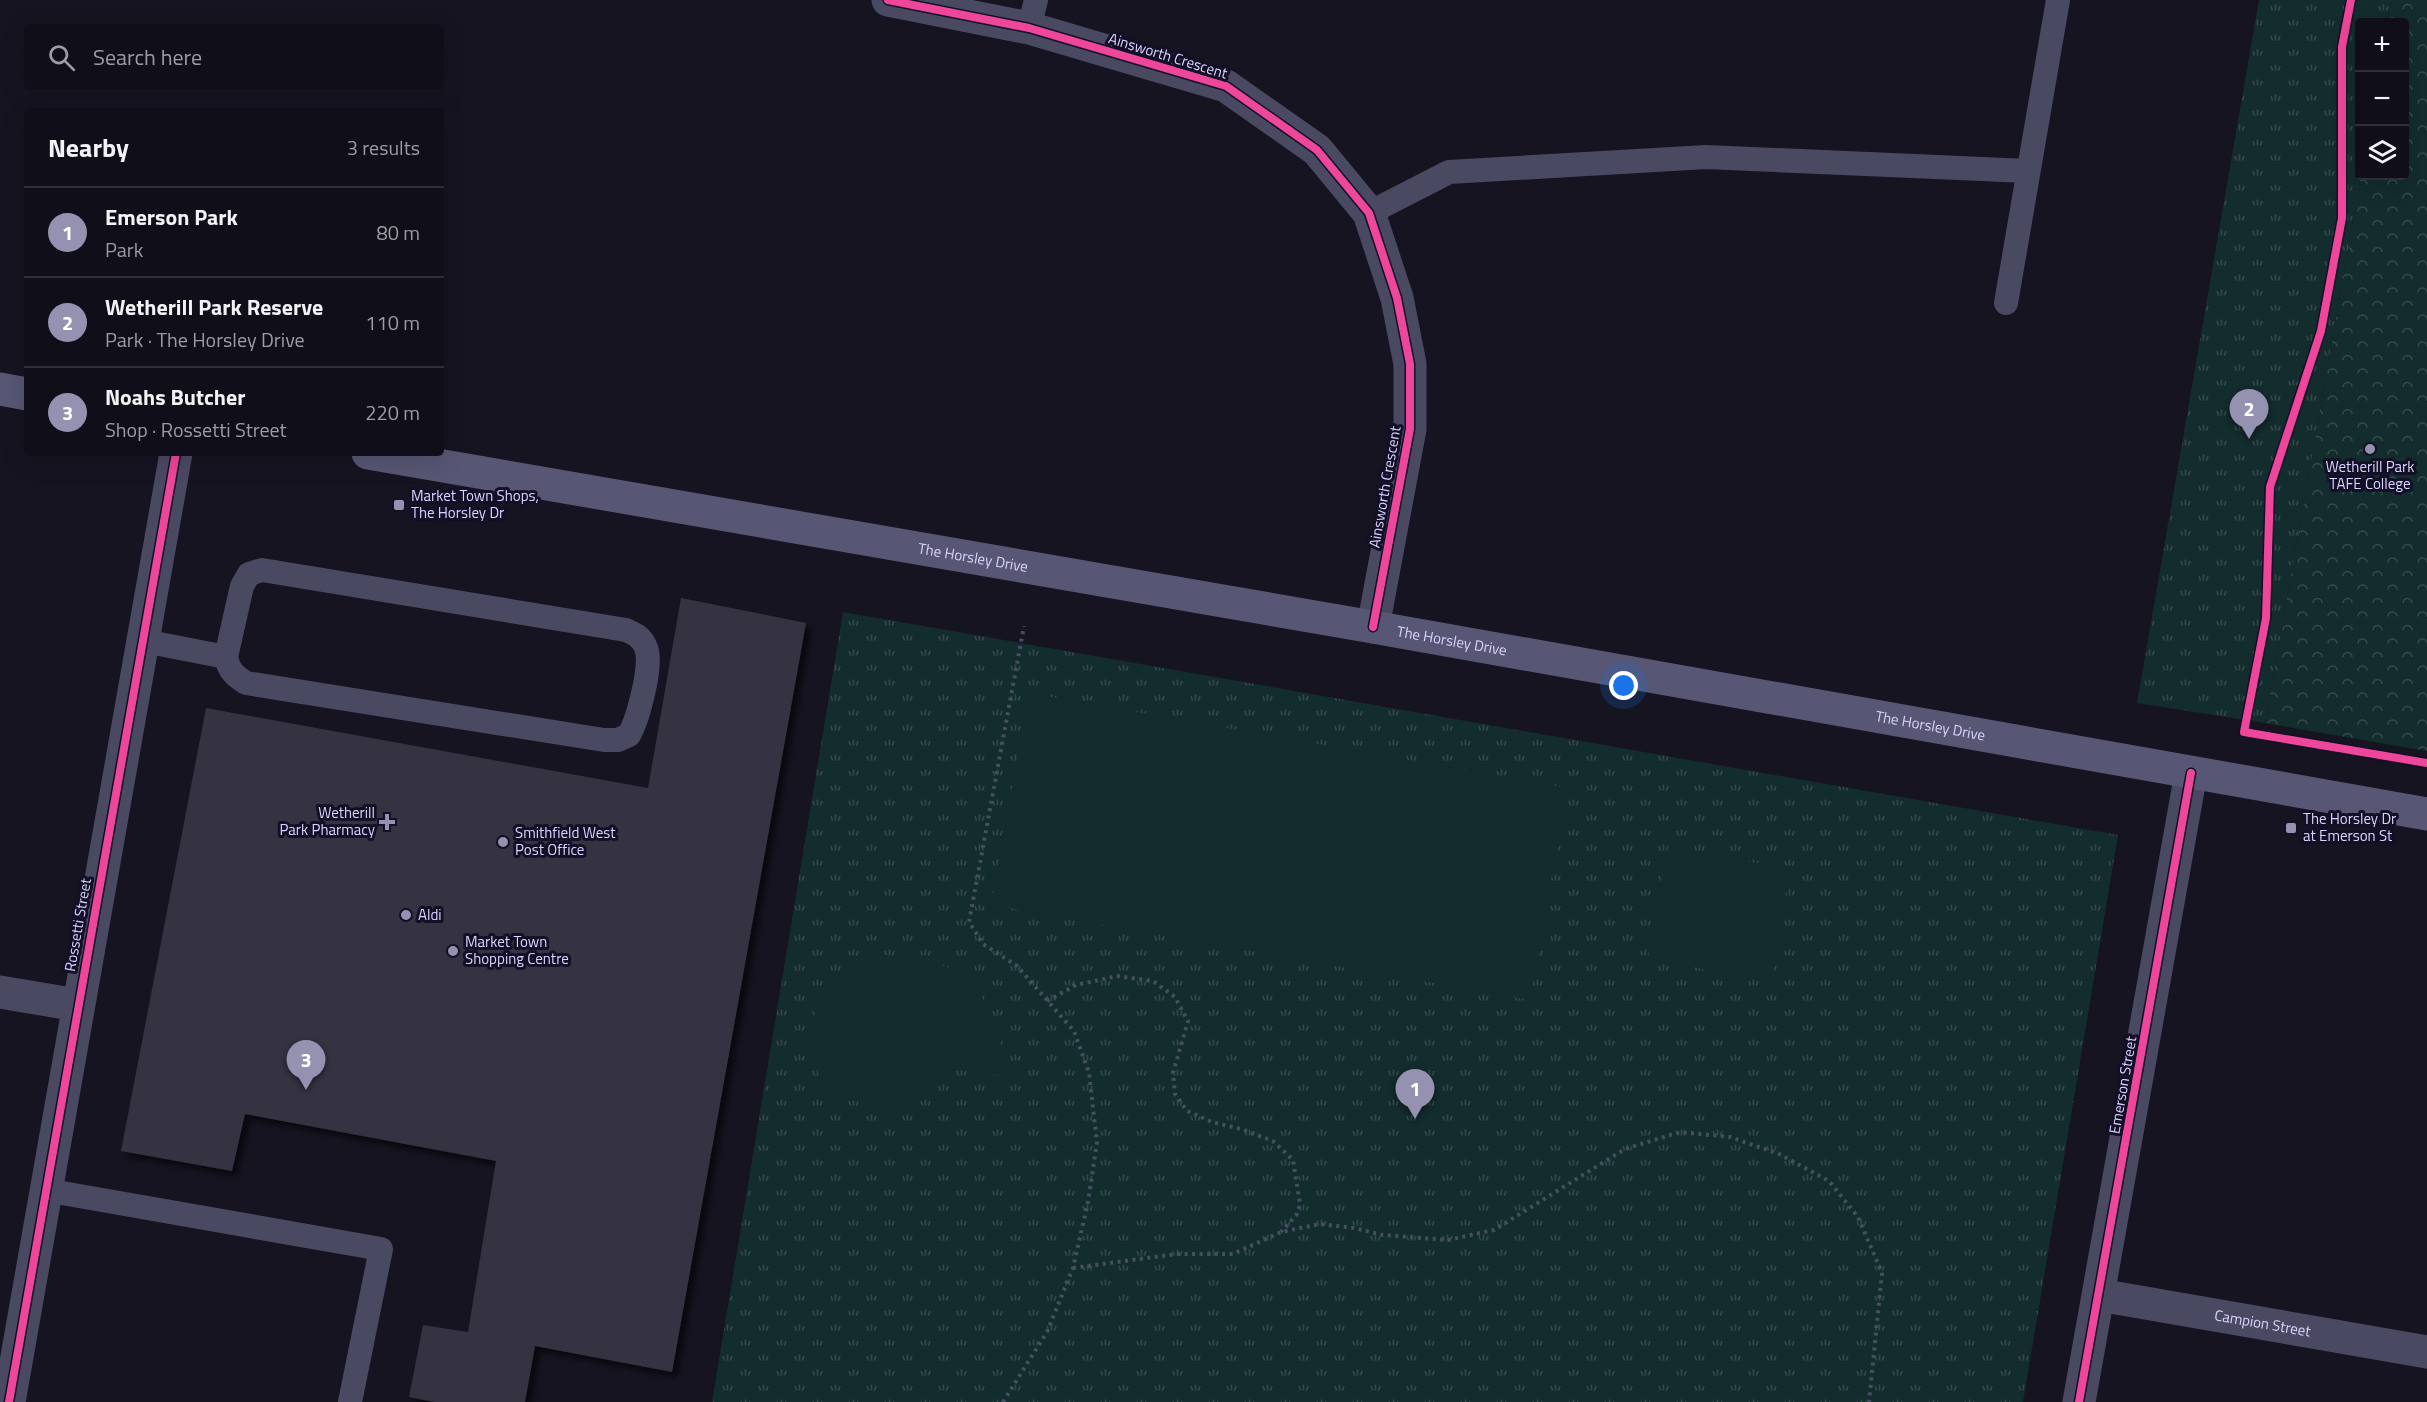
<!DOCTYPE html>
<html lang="en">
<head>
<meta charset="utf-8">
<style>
  body { margin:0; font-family:"Titillium Web",sans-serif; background:#191822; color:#f1f3f6 }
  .controls { position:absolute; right:18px; top:18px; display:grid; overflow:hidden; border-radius:6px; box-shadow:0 6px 24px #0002 }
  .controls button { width:54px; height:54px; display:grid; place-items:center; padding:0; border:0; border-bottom:2px solid #302f38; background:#100f19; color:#f1f3f6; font:30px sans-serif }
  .you { position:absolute; left:1624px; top:686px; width:21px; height:21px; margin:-15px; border:4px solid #fff; border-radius:50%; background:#1a73e8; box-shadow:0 0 0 9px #1a73e833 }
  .badge { display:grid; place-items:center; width:39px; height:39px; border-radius:50%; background:#9591b1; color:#fff; font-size:20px; font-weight:700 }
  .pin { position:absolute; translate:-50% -50px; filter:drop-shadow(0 2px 3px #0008) }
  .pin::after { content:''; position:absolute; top:32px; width:21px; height:18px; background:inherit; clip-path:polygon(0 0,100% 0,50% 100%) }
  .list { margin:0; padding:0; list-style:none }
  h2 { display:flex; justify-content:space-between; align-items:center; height:78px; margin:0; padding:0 24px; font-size:26px }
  h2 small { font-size:20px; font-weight:400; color:#9c9ca2 }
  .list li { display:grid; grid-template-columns:39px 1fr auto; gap:18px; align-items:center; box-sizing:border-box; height:90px; padding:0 24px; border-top:2px solid #302f38 }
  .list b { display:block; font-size:22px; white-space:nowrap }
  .list p { margin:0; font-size:20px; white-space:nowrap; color:#9c9ca2 }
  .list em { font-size:20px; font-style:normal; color:#9c9ca2 }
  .icon { flex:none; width:33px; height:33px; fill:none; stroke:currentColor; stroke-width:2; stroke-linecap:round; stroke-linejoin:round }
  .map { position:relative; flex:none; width:2427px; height:1402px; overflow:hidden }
  .search { position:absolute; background:#100f19; box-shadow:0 6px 24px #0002; left:24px; top:24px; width:420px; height:66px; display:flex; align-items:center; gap:15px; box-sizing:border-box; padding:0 21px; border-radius:6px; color:#9c9ca2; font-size:22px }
  .panel { position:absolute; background:#100f19; box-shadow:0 6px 24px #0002; left:24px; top:108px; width:420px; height:348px; border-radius:6px }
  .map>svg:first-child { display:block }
  .forest { fill:url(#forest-crowns) }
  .park { fill:url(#park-tufts) }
  .pitch { fill:#132c2d }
  .building { fill:#343243; filter:url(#shadow) }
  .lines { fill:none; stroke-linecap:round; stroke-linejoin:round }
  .path { stroke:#44505f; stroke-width:4; stroke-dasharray:3 4.5; stroke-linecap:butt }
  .lane { stroke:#4a4962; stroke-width:24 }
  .street { stroke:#4a4962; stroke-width:33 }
  .secondary { stroke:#575674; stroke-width:33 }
  .cycleway-casing { stroke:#130f26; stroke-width:11 }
  .cycleway { stroke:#ed469a; stroke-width:8 }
  .poi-dot { fill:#9591b1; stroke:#130f26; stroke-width:2 }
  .labels { text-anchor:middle; stroke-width:6; stroke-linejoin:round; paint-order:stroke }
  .street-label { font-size:15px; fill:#d9d4ff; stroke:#130f26 }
  .poi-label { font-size:15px; fill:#d9d4ff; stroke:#130f26; text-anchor:start }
</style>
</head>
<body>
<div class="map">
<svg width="2427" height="1402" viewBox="0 0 2427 1402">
  <defs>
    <pattern id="forest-crowns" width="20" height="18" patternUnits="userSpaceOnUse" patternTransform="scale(1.5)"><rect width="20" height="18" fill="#132c2d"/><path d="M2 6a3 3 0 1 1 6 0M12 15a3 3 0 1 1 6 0" fill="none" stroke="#354a4c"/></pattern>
    <pattern id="park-tufts" width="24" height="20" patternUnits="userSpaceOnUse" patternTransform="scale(1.5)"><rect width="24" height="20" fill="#132c2d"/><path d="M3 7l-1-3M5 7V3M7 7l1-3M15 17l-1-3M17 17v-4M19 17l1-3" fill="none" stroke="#354a4c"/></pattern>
    <filter id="shadow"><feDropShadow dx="5.5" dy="5.5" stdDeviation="3" flood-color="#0009"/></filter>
  </defs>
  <rect width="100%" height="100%" fill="#161421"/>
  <path class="forest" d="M 2391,0 L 2427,0 L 2427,751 L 2265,723 L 2361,176 L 2404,176 L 2404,22 L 2387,22 Z"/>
  <g class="park">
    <path d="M 2259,0 L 2391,0 L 2387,22 L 2360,22 L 2361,176 L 2265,723 L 2137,703 Z"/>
    <path d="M 843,612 L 2118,835 L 2023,1402 L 712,1402 Z"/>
  </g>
  <g class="pitch">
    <path d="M 1029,693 L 1567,788 L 1530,1000 L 991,905 Z"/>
    <path d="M 1668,847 L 1790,869 L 1770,981 L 1648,959 Z"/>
    <path d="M 876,955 C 901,955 951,962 969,979 C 981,991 987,1007 993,1023 C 1003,1048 1004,1049 1002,1076 L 953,1069 L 936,1074 L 911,1099 L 894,1107 L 850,1100 L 828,1090 C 824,1082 818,1074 815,1065 C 797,1013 833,976 876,955 Z"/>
  </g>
  <path class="building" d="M 681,598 L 806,623 L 672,1372 L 535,1346 L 525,1402 L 434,1402 L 409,1397 L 423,1325 L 468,1332 L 496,1161 L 245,1114 L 232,1171 L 121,1151 L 206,708 L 648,788 Z"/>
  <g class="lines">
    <g class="path">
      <path d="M 1047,1001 L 1076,985 L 1117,976 L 1153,981 L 1175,997 L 1188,1021 L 1173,1073 L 1175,1094 L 1187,1111 L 1212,1122 L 1241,1129 L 1273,1141 L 1293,1160 L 1300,1204 L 1297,1214 L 1281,1232"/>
      <path d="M 1073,1268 L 1177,1254 L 1233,1254 L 1281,1232 L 1320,1224 L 1354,1228 L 1383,1235 L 1448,1240 L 1494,1230 L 1625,1149 L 1680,1132 L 1730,1137 L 1779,1154 L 1829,1181 L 1858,1217 L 1882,1273 L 1869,1402"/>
      <path d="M 1003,1402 L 1047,1332 L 1073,1268 L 1088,1202 L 1097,1142 L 1089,1073 L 1074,1031 L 1017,966 L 983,944 L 969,922 L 1024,626"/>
    </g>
    <g class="lane">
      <path d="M 1029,28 L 1036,0"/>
      <path d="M 1369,213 L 1449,172 L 1706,157 L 2028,171"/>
      <path d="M 2006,303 L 2058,0"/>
      <path d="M 262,570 L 626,630 C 635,634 642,637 646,648 C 653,664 638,719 629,735 L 618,740 L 604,740 L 246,683 C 235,676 229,671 226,657 L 242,586 L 249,574 Z"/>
      <path d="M 144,641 L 226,657"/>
      <path d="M 45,1190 L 381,1249 L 350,1402"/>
    </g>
    <g class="street">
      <path d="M 888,0 L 1029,28 L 1226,86 L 1317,150 L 1369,213 L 1397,298 L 1410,364 L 1410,429 L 1373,627"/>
      <path d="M 0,992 L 77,1005"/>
      <path id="s1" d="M 2099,1295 L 2427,1352"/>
      <path d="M 9,1402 L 176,453"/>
      <path d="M 2079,1402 L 2191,773"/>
    </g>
    <g class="secondary">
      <path d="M 0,389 L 27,394"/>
      <path id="s2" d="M 368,453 L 1373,627 L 2427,814"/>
    </g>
    <defs>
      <g id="cycleway">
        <path d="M 888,0 L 1029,28 L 1226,86 L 1317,150 L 1369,213 L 1397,298 L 1410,364 L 1410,429 L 1373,627"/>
        <path d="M 2351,0 L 2342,47 L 2342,218 L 2321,331 L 2270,487 L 2266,618 L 2244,732 L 2427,763"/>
        <path d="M 9,1402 L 176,453"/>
        <path d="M 2079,1402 L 2191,773"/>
      </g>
    </defs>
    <use href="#cycleway" class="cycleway-casing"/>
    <use href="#cycleway" class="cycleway"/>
  </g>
  <g class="poi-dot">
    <circle cx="2370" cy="449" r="6"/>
    <rect x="393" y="499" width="12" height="12" rx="3"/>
    <path d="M384 813h6v6h6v6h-6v6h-6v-6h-6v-6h6z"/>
    <rect x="2285" y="822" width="12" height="12" rx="3"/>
    <circle cx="503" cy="842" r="6"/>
    <circle cx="406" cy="915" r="6"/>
    <circle cx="453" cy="951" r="6"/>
  </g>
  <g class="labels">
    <g class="street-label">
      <text transform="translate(1168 56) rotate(17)" y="5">Ainsworth Crescent</text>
      <text transform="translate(1385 487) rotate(-80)" y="5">Ainsworth Crescent</text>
      <text dy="5" stroke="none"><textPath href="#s2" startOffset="614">The Horsley Drive</textPath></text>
      <text dy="5" stroke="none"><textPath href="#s2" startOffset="1100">The Horsley Drive</textPath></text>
      <text dy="5" stroke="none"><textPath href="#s2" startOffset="1586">The Horsley Drive</textPath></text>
      <text transform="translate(78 925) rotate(-80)" y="5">Rossetti Street</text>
      <text transform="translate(2123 1085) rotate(-80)" y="5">Emerson Street</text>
      <text dy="5" stroke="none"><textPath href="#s1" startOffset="166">Campion Street</textPath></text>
    </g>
    <g class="poi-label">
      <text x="2370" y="472" text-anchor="middle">Wetherill Park<tspan x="2370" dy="17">TAFE College</tspan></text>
      <text x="411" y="501">Market Town Shops,<tspan x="411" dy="17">The Horsley Dr</tspan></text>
      <text x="375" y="818" text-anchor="end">Wetherill<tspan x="375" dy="17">Park Pharmacy</tspan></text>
      <text x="2303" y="824">The Horsley Dr<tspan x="2303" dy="17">at Emerson St</tspan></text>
      <text x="515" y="838">Smithfield West<tspan x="515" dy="17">Post Office</tspan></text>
      <text x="418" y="920">Aldi</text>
      <text x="465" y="947">Market Town<tspan x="465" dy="17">Shopping Centre</tspan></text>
    </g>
  </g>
</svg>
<div class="controls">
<button>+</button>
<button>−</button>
<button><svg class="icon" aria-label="layers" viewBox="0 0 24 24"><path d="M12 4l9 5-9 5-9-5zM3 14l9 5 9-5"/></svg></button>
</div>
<div class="you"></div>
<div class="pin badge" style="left:1415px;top:1119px">1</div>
<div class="pin badge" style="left:2249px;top:439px">2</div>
<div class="pin badge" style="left:306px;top:1090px">3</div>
<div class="search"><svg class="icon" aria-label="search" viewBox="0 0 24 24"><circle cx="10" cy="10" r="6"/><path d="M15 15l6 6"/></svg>Search here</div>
<section class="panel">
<h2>Nearby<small>3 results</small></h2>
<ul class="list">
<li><span class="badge">1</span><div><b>Emerson Park</b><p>Park</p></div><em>80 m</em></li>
<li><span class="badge">2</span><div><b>Wetherill Park Reserve</b><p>Park · The Horsley Drive</p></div><em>110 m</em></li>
<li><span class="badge">3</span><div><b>Noahs Butcher</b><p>Shop · Rossetti Street</p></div><em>220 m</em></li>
</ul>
</section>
</div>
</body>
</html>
